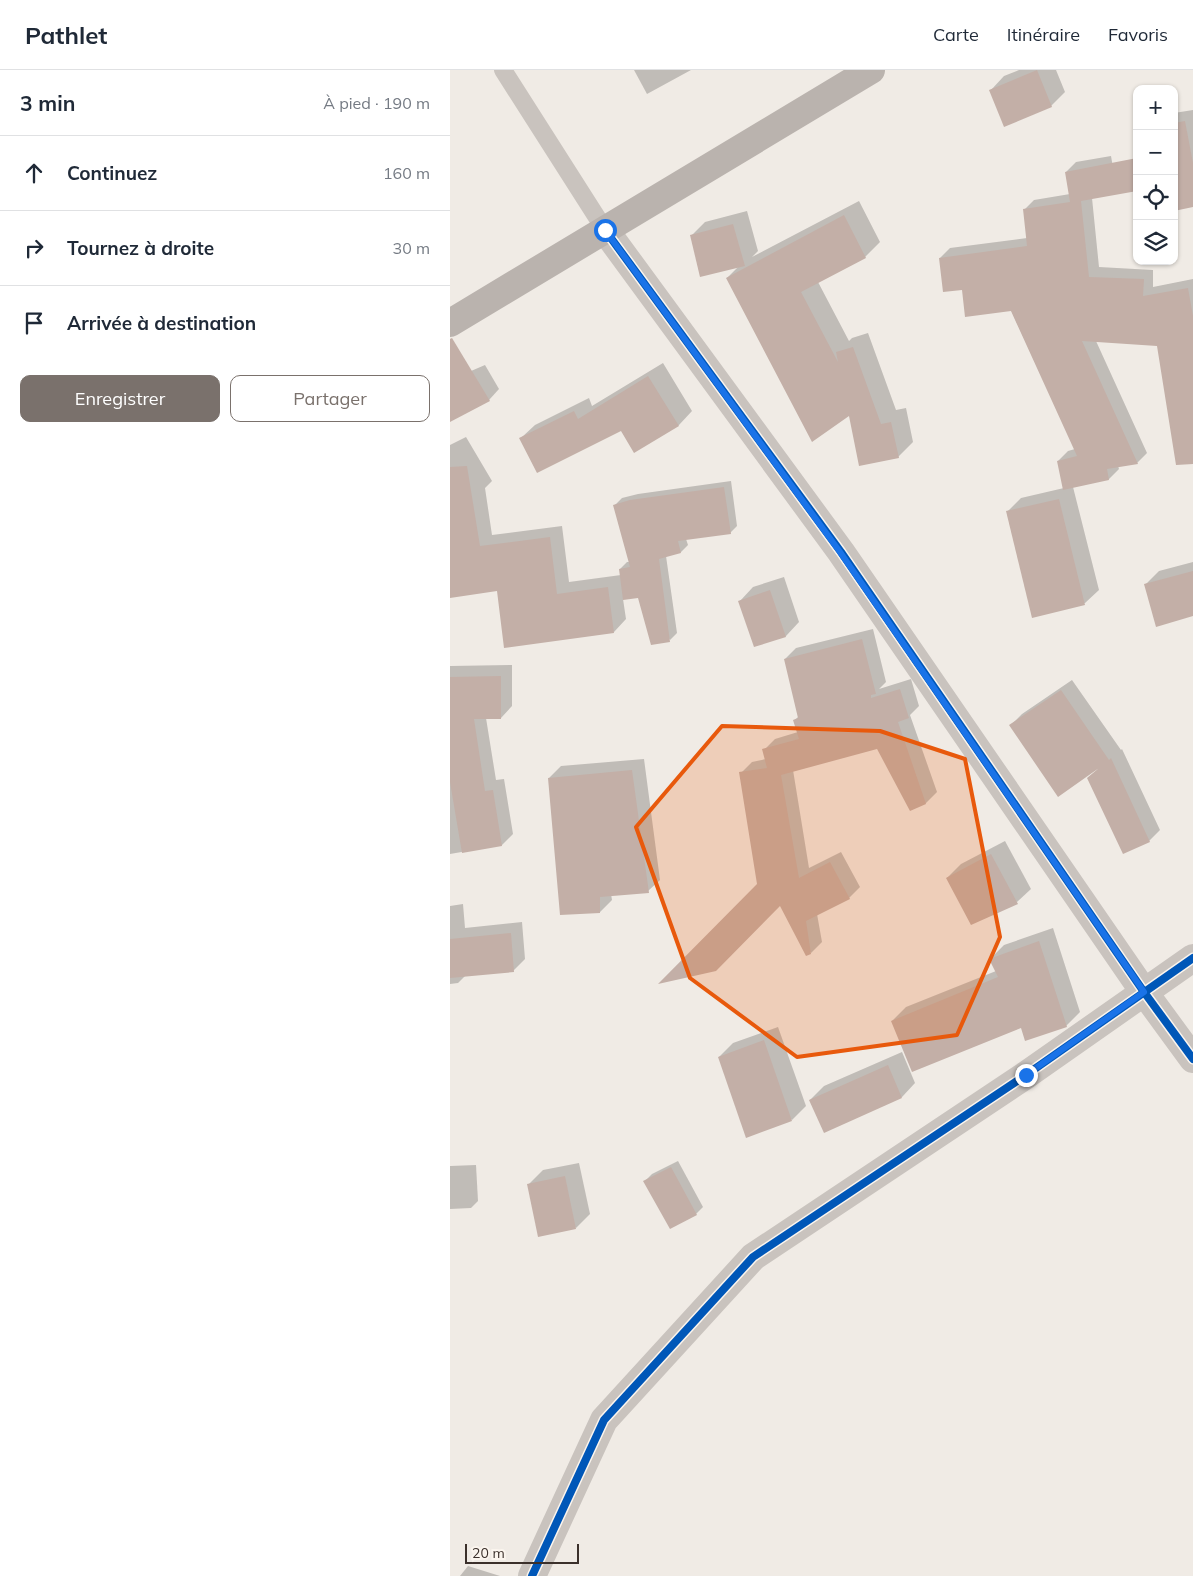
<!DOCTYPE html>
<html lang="fr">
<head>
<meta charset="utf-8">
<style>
  body { margin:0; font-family:Mulish,sans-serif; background:#f6f6f7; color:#1f2937 }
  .controls { position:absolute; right:15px; top:15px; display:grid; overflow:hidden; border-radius:10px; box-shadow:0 1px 4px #0004 }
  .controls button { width:45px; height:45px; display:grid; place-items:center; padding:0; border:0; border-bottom:1px solid #e0e1e3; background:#fff; color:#1f2937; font:25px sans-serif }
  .scale { position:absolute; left:15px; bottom:12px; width:114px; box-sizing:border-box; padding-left:5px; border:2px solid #3b302b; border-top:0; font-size:14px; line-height:18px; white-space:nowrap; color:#3b302b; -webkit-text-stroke:4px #fbf5ee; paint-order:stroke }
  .stop { position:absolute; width:15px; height:15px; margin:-11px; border:4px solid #1a73e8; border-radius:50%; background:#fff }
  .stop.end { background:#1a73e8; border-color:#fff; box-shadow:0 1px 5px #0008 }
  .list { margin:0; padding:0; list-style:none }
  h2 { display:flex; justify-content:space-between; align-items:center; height:65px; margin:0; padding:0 20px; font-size:21px }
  h2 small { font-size:16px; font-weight:400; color:#747a83 }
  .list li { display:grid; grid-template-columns:32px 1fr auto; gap:15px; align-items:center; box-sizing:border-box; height:75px; padding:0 20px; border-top:1px solid #e0e1e3 }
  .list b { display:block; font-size:19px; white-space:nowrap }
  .list em { font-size:16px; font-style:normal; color:#747a83 }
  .actions { display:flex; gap:10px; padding:15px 20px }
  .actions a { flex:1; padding:11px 0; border:1px solid #7a716c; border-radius:10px; text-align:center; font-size:18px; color:#7a716c }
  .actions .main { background:#7a716c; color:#fff }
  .icon { flex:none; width:28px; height:28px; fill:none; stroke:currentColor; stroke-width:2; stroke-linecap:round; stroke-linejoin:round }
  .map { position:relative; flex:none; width:743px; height:1506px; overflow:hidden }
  header { display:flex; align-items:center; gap:30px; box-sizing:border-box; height:70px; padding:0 25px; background:#fff; border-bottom:1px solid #e0e1e3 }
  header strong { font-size:24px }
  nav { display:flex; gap:28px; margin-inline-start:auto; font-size:18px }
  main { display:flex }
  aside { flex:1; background:#fff }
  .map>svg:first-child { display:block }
  .shadow { fill:#0003 }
  .building { fill:#c3afa7 }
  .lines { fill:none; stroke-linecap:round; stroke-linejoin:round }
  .lane { stroke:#c9c3be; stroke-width:18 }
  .street { stroke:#c9c3be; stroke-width:28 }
  .secondary { stroke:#bab3ae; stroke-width:28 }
  .cycleway-casing { stroke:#fbf5ee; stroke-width:11 }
  .cycleway { stroke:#0057b8; stroke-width:8 }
  .route { stroke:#1a73e8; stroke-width:6 }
  .marked { fill:#e8590c; fill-opacity:0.2; stroke:#e8590c; stroke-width:4; stroke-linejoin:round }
</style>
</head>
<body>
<header>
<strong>Pathlet</strong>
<nav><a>Carte</a><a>Itinéraire</a><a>Favoris</a></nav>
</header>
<main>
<aside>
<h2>3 min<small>À pied · 190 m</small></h2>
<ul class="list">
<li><svg class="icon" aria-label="ahead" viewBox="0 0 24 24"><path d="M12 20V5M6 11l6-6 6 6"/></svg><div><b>Continuez</b></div><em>160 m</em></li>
<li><svg class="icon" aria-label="right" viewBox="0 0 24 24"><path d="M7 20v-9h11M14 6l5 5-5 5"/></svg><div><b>Tournez à droite</b></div><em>30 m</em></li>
<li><svg class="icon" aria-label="arrive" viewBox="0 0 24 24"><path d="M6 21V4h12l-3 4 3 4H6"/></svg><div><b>Arrivée à destination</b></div></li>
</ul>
<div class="actions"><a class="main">Enregistrer</a><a>Partager</a></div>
</aside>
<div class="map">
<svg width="743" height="1506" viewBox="0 0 743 1506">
  <rect width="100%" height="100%" fill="#f0ebe5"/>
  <g class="shadow">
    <path d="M 184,0 L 241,0 L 197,24 Z"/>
    <path d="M 569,0 L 606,0 L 615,22 L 601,36 L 541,20 L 554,6 Z"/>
    <path d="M 743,40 L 743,136 L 724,139 L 724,43 Z"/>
    <path d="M 661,86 L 666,115 L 642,128 L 649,197 L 703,200 L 703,217 L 743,209 L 743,351 L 708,274 L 646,271 L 697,383 L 687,393 L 668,396 L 669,399 L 659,409 L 623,417 L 649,520 L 635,533 L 583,547 L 557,442 L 571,428 L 614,418 L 608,391 L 618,381 L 625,379 L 561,240 L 513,218 L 490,188 L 500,178 L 577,168 L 574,140 L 584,130 L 620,124 L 616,102 L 626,92 Z"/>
    <path d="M 409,131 L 430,172 L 415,187 L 368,212 L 399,271 L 402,268 L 418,263 L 446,340 L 456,338 L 463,372 L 448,387 L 400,344 L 277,208 L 289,196 L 241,166 L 255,152 L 297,141 L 308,181 L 302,187 Z"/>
    <path d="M 213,293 L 242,341 L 229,355 L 185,381 L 171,360 L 71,368 L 85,355 L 139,328 L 142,336 Z"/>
    <path d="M 35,295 L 49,319 L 39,330 L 0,350 L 0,310 Z"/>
    <path d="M 16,367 L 42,411 L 35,418 L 42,465 L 112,456 L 119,512 L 171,505 L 170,499 L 177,492 L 180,492 L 165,435 L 172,428 L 188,424 L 281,411 L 287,456 L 280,463 L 236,469 L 238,475 L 231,482 L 216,486 L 227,563 L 220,570 L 189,527 L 173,529 L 176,549 L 164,562 L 48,519 L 0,518 L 0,375 Z"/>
    <path d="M 743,492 L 743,545 L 695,515 L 709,501 Z"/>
    <path d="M 334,507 L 349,552 L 336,566 L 305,576 L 290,531 L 303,517 Z"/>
    <path d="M 423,559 L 436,612 L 429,619 L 461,609 L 469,636 L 460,645 L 487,722 L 476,733 L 461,740 L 427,677 L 343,700 L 359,798 L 391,782 L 410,817 L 399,828 L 367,844 L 372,872 L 361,883 L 330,834 L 308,814 L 291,703 L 302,692 L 316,689 L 314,680 L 325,669 L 348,662 L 345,650 L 349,646 L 335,589 L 346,578 Z"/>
    <path d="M 62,595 L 62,636 L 51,648 L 36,648 L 46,710 L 54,709 L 63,764 L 52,775 L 0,784 L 0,596 Z"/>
    <path d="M 622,610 L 671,680 L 672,679 L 710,760 L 699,771 L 647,698 L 561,655 L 572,644 Z"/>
    <path d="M 194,689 L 210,810 L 198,821 L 161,824 L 162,830 L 150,842 L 99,708 L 111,696 Z"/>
    <path d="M 555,771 L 581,819 L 567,832 L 497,808 L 511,794 Z"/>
    <path d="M 13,834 L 15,858 L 72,852 L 75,889 L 64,900 L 15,906 L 8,913 L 0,914 L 0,836 Z"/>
    <path d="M 603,858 L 630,942 L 616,956 L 442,951 L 456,937 L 546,901 L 540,889 L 554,875 Z"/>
    <path d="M 328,957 L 356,1036 L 342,1050 L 269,987 L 283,973 Z"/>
    <path d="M 452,982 L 465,1013 L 452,1027 L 360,1030 L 374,1016 Z"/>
    <path d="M 228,1091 L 253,1137 L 246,1144 L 195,1111 L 202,1104 Z"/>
    <path d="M 129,1093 L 140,1144 L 126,1158 L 79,1114 L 93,1100 Z"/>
    <path d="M 26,1095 L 28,1131 L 21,1138 L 0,1139 L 0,1096 Z"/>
    <path d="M 18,1496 L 50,1506 L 10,1506 Z"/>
  </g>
  <g class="building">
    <path d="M 587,0 L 602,37 L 554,57 L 539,20 Z"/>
    <path d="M 735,51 L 743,93 L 743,137 L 724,141 L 724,53 Z"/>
    <path d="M 687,88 L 687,121 L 631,131 L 639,207 L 694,209 L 693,226 L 738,218 L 743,246 L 743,394 L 726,395 L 707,276 L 632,271 L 688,394 L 657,399 L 659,410 L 613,420 L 607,391 L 627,386 L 561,241 L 515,247 L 512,220 L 493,222 L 489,188 L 577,176 L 573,139 L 620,132 L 615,102 Z"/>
    <path d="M 394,145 L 416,188 L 351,222 L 388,292 L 386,282 L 403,277 L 431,354 L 441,352 L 449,388 L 409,396 L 399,346 L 362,372 L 276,208 Z"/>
    <path d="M 283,154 L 295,196 L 250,207 L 240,165 Z"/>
    <path d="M 2,268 L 40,331 L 0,352 L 0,269 Z"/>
    <path d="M 198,306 L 229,356 L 184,383 L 171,361 L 87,403 L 69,368 L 124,341 L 128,349 Z"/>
    <path d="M 17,396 L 30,476 L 100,467 L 107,524 L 158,517 L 164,563 L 54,578 L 47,521 L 0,528 L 0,397 Z"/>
    <path d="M 274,417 L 281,464 L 228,471 L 231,483 L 209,489 L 220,572 L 201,575 L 188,528 L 173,530 L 169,499 L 180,497 L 163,435 L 180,430 Z"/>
    <path d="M 609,429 L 635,535 L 582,548 L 556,441 Z"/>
    <path d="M 743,501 L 743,546 L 706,557 L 694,514 Z"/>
    <path d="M 320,520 L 336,567 L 304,577 L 288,531 Z"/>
    <path d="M 412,569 L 426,624 L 421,625 L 421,628 L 450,619 L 459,648 L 448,652 L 476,734 L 460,741 L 426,677 L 427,679 L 331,705 L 349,808 L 380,792 L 400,829 L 356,851 L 361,884 L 356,886 L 330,836 L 266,901 L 208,914 L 307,814 L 289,702 L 317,698 L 312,679 L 349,669 L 343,650 L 348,648 L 334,589 Z"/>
    <path d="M 51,606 L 51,649 L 24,649 L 35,721 L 43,720 L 52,776 L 12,783 L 0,712 L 0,607 Z"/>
    <path d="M 611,620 L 659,690 L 661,688 L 700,772 L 673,784 L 637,708 L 649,698 L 608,727 L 559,655 Z"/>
    <path d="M 182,700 L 199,823 L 150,827 L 150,843 L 110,845 L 98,708 Z"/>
    <path d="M 541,784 L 568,834 L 521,855 L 496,808 Z"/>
    <path d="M 61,863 L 64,902 L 0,908 L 0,869 Z"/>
    <path d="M 589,871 L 617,957 L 575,971 L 571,958 L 462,1002 L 441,951 L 548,907 L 539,889 Z"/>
    <path d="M 314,970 L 342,1051 L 296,1068 L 268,987 Z"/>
    <path d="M 438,995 L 452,1028 L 374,1063 L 359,1030 Z"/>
    <path d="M 221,1097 L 247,1145 L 220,1159 L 193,1111 Z"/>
    <path d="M 115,1106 L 126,1159 L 88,1167 L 77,1114 Z"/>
  </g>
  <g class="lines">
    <path class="lane" d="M 53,0 L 155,160"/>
    <g class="street">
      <path d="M 155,160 L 391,482 L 694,922 L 743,989"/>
      <path d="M 82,1506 L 154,1350 L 303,1187 L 576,1005 L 743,888"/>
    </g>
    <path class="secondary" d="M 0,253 L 421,0"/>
    <defs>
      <g id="cycleway">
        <path d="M 155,160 L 391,482 L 694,922 L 743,989"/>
        <path d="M 82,1506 L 154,1350 L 303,1187 L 576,1005 L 743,888"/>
      </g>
    </defs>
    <use href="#cycleway" class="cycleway-casing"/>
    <use href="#cycleway" class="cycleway"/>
  </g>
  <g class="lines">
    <path class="route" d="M 155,160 L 390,482 L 694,922 L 576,1005"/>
  </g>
  <path class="marked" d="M 272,656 L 430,661 L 515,689 L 550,867 L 507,965 L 347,987 L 240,908 L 186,757 Z"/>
</svg>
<div class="controls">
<button>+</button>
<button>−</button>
<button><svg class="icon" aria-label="locate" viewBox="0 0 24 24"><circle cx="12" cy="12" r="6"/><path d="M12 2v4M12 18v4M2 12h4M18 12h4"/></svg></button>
<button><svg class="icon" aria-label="layers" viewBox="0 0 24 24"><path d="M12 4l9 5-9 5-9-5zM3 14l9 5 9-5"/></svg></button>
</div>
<div class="scale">20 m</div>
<div class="stop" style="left:155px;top:160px"></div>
<div class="stop end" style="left:576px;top:1005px"></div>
</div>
</main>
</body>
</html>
